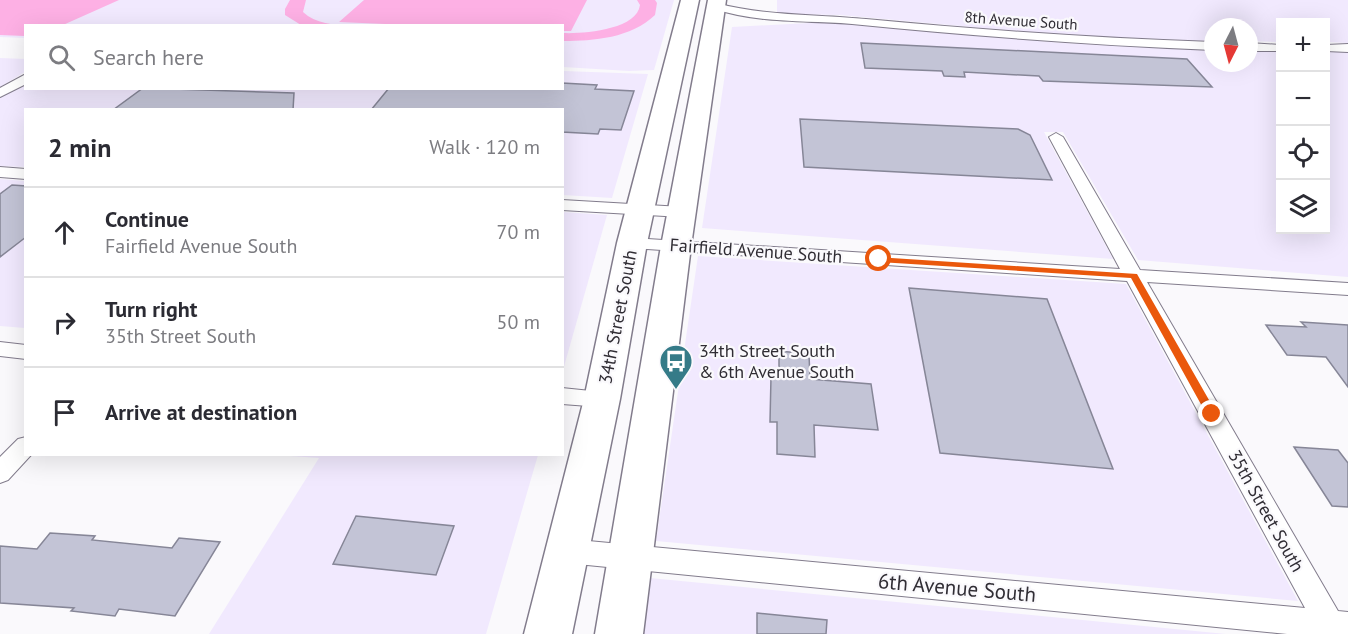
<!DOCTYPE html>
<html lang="en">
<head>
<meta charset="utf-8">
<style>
  body { margin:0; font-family:"PT Sans",sans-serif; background:#f7f7f7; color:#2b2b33 }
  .controls { position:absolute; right:18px; top:18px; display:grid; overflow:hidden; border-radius:0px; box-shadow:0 6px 24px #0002 }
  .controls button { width:54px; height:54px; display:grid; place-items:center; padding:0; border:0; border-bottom:2px solid #e1e1e2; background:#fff; color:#2b2b33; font:30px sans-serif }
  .compass { position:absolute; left:1204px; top:18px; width:54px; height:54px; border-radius:50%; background:#fff; box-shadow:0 6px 24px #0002; rotate:186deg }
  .stop { position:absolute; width:18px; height:18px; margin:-14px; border:4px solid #ea580c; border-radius:50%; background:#fff }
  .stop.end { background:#ea580c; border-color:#fff; box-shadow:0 2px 6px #0008 }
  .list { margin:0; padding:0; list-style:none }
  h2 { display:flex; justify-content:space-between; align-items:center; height:78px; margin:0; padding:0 24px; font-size:26px }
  h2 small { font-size:20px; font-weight:400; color:#7c7c81 }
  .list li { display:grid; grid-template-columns:39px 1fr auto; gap:18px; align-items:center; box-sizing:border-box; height:90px; padding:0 24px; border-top:2px solid #e1e1e2 }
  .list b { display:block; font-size:22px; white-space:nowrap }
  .list p { margin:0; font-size:20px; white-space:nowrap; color:#7c7c81 }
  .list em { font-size:20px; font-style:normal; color:#7c7c81 }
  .icon { flex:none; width:33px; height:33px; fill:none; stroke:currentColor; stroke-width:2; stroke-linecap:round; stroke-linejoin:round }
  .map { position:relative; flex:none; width:1348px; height:634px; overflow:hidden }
  .search { position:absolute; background:#fff; box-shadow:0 6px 24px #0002; left:24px; top:24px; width:540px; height:66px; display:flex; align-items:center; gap:15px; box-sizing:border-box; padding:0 21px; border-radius:0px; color:#7c7c81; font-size:22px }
  .panel { position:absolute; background:#fff; box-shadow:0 6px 24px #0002; left:24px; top:108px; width:540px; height:348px; border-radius:0px }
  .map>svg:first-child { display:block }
  .built { fill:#f1e9fe }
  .green { fill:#fdb0e4 }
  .building { fill:#c3c4d6; stroke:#868697; stroke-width:1.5 }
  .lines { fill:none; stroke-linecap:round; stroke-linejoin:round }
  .street-casing { stroke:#827c8c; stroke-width:2 }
  .highway-casing { stroke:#827c8c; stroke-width:3 }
  .street { fill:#fff; fill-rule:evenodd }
  .highway { fill:#fff; fill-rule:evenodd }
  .route { fill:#ea580c }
  .labels { text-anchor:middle; stroke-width:4.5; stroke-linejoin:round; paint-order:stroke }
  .far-street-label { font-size:15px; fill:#302d34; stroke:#faf9fc }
  .street-label { font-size:18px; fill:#302d34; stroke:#faf9fc }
  .poi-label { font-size:18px; fill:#302d34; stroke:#faf9fc; text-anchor:start }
  .near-street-label { font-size:21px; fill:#302d34; stroke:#faf9fc }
</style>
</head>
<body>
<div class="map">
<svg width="1348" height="634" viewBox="0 0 1348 634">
  <rect width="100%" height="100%" fill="#faf9fc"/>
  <g class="built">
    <path d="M 0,0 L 674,0 L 654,70 L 629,71 L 563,67 L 562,26 L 26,26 L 25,38 L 0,37 Z"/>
    <path d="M 777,0 L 1348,0 L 1348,43 L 1326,42 L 1326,22 L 1280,22 L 1280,42 L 1249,41 L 1249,27 L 1213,27 L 1213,41 L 1201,41 L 1048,34 L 840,15 L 777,14 Z"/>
    <path d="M 828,22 L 1062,43 L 1213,49 L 1213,63 L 1249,63 L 1249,50 L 1280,51 L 1280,230 L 1326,230 L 1326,52 L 1348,52 L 1348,277 L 1138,260 L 1063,132 L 1044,132 L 1113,259 L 702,228 L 732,27 Z"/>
    <path d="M 0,58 L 26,59 L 25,72 L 0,87 Z"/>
    <path d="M 563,71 L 648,74 L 612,198 L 563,195 L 562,110 L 26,110 L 25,167 L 0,166 L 0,98 L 25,83 L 26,88 L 562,88 Z"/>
    <path d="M 0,179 L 25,181 L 25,328 L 0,326 Z"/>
    <path d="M 563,212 L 607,215 L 563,370 L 562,212 Z"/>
    <path d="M 698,256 L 1126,284 L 1298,601 L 656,541 Z"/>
    <path d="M 276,455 L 538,455 L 486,634 L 209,634 L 319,458 Z"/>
    <path d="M 650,578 L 1226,634 L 642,634 Z"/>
  </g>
  <g class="green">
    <path d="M 0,0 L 119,0 L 63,25 L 26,26 L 25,36 L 0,35 Z"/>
    <path d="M 290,0 L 306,0 L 303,12 C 321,29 353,25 376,25 L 301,25 L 285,15 L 285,9 Z"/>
    <path d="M 364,0 L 587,0 L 571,31 L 563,31 L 562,26 L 431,26 L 339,22 Z"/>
    <path d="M 637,0 L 655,0 L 657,3 L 655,15 C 631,38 594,41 563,41 L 563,33 C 582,34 637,30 640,5 Z"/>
  </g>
  <g class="building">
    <path d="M 861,43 L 1187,59 L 1212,87 L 1043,81 L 1039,76 L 964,72 L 965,77 L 944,76 L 942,71 L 865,68 Z"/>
    <path d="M 562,83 L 597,85 L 595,89 L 634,91 L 621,130 L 600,129 L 598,134 L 562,132 L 562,110 L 371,110 L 389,88 L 562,88 Z"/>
    <path d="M 143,88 L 294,93 L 293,110 L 113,110 Z"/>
    <path d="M 800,119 L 1018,129 L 1030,135 L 1052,180 L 804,167 Z"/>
    <path d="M 12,185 L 26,186 L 26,237 L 0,257 L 0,194 Z"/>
    <path d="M 909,288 L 1047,299 L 1113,469 L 940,453 Z"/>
    <path d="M 1301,322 L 1348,325 L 1348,387 L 1326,357 L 1287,355 L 1266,325 L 1306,327 Z"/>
    <path d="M 779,351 L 809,354 L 810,379 L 871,384 L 878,430 L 814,425 L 815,457 L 777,454 L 777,422 L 770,422 L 771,377 L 779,378 Z"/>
    <path d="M 1294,447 L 1338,450 L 1348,463 L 1348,507 L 1332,506 Z"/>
    <path d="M 356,516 L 454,526 L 436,575 L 333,564 Z"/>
    <path d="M 50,533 L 95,536 L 92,540 L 172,548 L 179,538 L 220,542 L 175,616 L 119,609 L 115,616 L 71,611 L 74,608 L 0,603 L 0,546 L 37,549 Z"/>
    <path d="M 757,613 L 827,620 L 826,634 L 757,634 Z"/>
  </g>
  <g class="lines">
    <defs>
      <g id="street">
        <path d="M 716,3 C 765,16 815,14 866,19 C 981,30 1097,38 1213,42 L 1213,50 C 1093,45 972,36 852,24 C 805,20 758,24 712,8 L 711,6 Z"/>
        <path d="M 1249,43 L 1280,45 L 1280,51 L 1249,51 Z"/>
        <path d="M 1348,44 L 1348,52 L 1326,51 L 1326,45 Z"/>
        <path d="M 26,74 L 26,84 L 0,97 L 0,88 Z"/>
        <path d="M 1056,133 L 1063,137 L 1140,270 L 1348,283 L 1348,295 L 1147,282 L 1338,611 L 1348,612 L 1348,634 L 1287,634 L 567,563 L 558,559 L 554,551 L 558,543 L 567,539 L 1305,608 L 1127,281 L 632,248 L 623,243 L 632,238 L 1120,269 L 1049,137 Z"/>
        <path d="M 0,167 L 26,169 L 26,179 L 0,177 Z"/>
        <path d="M 562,200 L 682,207 L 690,212 L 682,217 L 562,210 Z"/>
        <path d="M 0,342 L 26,345 L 26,359 L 0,356 Z"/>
        <path d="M 562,388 L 610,393 L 613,399 L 610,405 L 602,407 L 562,404 Z"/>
        <path d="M 26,437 L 26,454 L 32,454 L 8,480 L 0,483 L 0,457 L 18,439 Z"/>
      </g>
      <g id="highway">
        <path d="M 681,0 L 699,0 L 647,243 L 620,399 L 572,634 L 524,634 L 584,399 L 617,243 Z"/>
        <path d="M 708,0 L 726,0 L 691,246 L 643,634 L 595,634 L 661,246 Z"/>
      </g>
    </defs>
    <use href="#street" class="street-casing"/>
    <use href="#highway" class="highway-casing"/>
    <use href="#street" class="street"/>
    <use href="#highway" class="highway"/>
  </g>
  <path class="route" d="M 876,257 L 1137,274 L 1217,414 L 1216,417 L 1208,417 L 1131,278 L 879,262 L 874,259 Z"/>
  <defs>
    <symbol id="bus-pin" viewBox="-11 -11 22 30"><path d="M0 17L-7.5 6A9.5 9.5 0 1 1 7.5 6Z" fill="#357b88" stroke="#faf9fc"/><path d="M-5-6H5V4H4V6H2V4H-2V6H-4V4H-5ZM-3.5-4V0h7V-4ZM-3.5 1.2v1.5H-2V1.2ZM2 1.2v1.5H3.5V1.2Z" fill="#fff"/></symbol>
  </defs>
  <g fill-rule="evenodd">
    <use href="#bus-pin" x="657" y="342" width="38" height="52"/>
  </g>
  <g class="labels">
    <g class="far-street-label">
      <text transform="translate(1021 21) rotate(4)" y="5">8th Avenue South</text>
    </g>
    <g class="street-label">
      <text transform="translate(756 251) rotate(4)" y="6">Fairfield Avenue South</text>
      <text transform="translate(618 317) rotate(-79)" y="6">34th Street South</text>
      <text transform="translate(1266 511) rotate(61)" y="6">35th Street South</text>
    </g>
    <g class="poi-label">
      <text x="699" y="357">34th Street South<tspan x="699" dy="21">&amp; 6th Avenue South</tspan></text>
    </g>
    <g class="near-street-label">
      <text transform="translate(957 588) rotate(5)" y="7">6th Avenue South</text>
    </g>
  </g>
</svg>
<div class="controls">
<button>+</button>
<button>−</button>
<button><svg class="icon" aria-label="locate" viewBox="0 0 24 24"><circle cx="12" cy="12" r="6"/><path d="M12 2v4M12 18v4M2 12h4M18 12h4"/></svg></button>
<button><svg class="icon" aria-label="layers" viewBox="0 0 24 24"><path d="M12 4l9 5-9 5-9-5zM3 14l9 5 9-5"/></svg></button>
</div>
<svg class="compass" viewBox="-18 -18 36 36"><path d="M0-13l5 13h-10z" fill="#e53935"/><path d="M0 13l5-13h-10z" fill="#7c7c81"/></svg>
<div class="stop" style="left:879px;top:259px"></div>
<div class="stop end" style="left:1212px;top:414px"></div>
<div class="search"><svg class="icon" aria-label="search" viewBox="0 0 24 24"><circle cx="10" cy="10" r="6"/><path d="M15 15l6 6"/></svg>Search here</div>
<section class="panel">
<h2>2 min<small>Walk · 120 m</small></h2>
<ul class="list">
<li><svg class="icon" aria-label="ahead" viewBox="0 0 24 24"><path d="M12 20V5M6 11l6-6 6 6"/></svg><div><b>Continue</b><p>Fairfield Avenue South</p></div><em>70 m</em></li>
<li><svg class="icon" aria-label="right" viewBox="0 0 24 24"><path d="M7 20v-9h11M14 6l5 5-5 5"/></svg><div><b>Turn right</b><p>35th Street South</p></div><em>50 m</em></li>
<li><svg class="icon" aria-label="arrive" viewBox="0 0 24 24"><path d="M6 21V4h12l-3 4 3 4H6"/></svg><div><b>Arrive at destination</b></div></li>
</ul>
</section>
</div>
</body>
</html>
